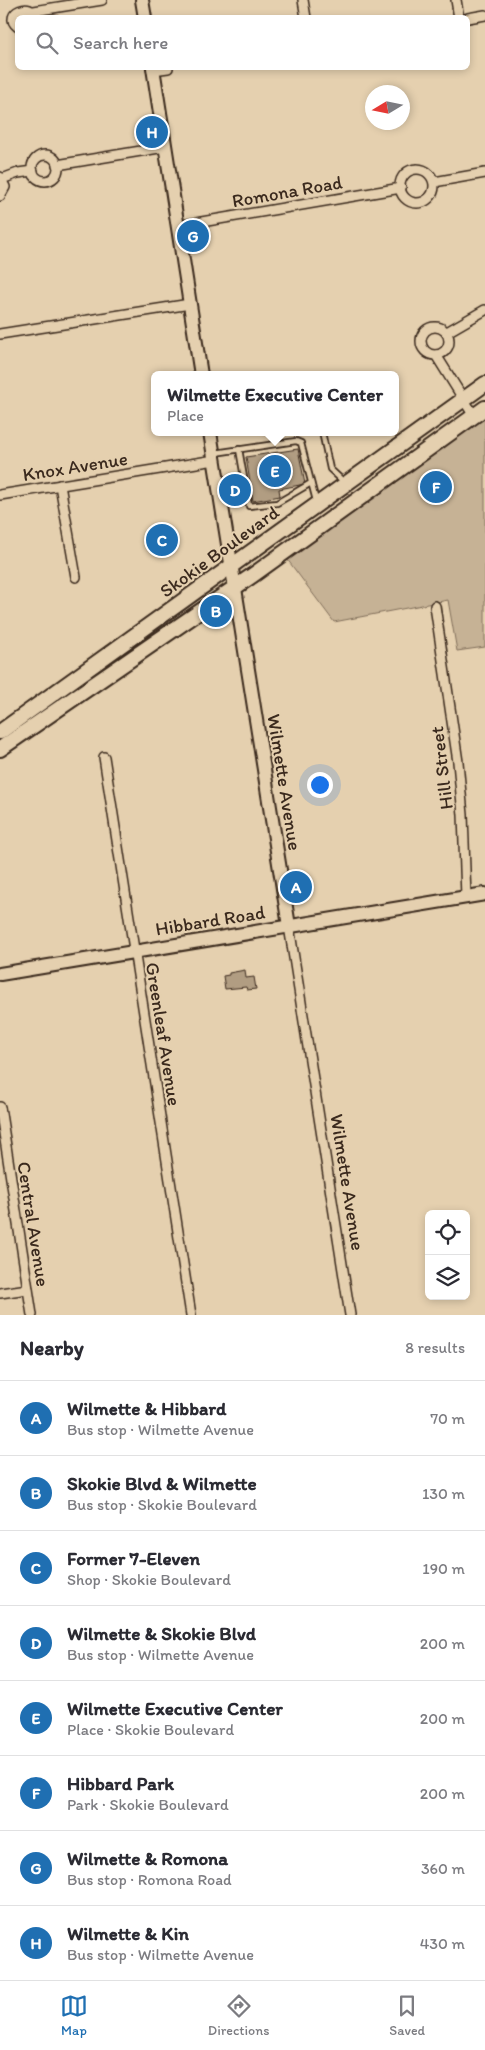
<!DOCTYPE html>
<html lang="en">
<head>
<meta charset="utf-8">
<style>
  body { margin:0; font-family:Itim,sans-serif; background:#f7f7f7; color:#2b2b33 }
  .controls { position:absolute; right:15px; bottom:15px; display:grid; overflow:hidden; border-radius:8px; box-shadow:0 2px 8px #0003 }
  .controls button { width:45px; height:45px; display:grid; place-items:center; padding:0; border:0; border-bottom:1px solid #e1e1e2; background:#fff; color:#2b2b33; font:25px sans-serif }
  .compass { position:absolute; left:365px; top:85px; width:45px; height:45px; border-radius:50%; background:#fff; box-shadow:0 2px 8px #0003; rotate:260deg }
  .you { position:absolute; left:319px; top:784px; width:18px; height:18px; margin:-12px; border:4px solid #fff; border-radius:50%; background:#1a73e8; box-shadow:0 0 0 8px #1a73e833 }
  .badge { display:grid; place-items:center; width:32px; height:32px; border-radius:50%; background:#1f6fb2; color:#fff; font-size:16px; font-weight:700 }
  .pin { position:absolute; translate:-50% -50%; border:2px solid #fff; box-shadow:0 1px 5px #0006 }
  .popup { position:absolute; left:151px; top:371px; width:248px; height:65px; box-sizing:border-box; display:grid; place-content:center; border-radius:8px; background:#fff; filter:drop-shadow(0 1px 4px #0005); font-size:16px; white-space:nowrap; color:#7c7c81 }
  .popup b { font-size:19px; color:#2b2b33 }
  .popup::after { content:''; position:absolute; left:50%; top:100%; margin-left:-10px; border:10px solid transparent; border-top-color:#fff }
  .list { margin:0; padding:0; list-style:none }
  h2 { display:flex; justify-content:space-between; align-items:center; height:65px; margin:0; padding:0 20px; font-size:21px }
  h2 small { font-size:16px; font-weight:400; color:#7c7c81 }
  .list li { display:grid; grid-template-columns:32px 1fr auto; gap:15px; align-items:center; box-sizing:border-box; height:75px; padding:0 20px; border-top:1px solid #e1e1e2 }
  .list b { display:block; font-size:19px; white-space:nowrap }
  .list p { margin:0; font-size:16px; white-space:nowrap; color:#7c7c81 }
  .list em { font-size:16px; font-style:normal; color:#7c7c81 }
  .icon { flex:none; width:28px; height:28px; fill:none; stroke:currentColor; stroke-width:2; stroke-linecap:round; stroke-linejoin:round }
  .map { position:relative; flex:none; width:485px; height:1315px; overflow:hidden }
  .search { position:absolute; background:#fff; box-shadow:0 2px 8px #0003; left:15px; right:15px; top:15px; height:55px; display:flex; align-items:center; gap:12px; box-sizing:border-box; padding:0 18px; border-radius:8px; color:#7c7c81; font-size:19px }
  .sheet { height:665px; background:#fff }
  nav { display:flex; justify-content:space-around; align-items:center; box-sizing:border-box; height:70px; border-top:1px solid #e1e1e2; background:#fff; font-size:14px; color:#7c7c81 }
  nav a { display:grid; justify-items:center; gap:2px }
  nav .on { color:#1f6fb2 }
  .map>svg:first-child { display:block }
  .green { fill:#c6b295; stroke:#806e5a }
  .building { fill:#b19d82; stroke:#3b2a1e }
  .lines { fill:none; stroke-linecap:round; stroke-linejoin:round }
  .lane-casing { stroke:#3b2a1e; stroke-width:8 }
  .street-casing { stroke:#3b2a1e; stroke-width:12 }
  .secondary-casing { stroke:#3b2a1e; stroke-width:16 }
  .primary-casing { stroke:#3b2a1e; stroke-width:18 }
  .lane { stroke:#e5d0af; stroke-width:4.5 }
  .street { stroke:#e5d0af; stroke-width:9 }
  .secondary { stroke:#e5d0af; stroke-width:12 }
  .primary { stroke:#e5d0af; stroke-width:14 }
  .labels { text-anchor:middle; stroke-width:4; stroke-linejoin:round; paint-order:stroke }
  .street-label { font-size:19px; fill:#3b2a1e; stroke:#e5d0af }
</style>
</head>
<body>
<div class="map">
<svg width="485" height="1315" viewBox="0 0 485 1315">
  <rect width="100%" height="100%" fill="#e5d0af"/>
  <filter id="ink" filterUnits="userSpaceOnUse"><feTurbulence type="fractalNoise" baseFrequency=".02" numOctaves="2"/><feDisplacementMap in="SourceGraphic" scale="10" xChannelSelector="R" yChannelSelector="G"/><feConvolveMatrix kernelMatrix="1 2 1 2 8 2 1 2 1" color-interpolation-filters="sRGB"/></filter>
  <g filter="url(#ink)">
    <path class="green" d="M 485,416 L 485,647 L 457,651 L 448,600 L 334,622 L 287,559 Z"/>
    <g class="building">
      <path d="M 298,449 L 305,484 L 279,489 L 280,496 L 253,501 L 246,457 Z"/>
      <path d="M 159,532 L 170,537 L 165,549 L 154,544 Z"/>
      <path d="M 245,970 L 246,978 L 254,977 L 256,989 L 247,990 L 246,987 L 225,989 L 223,976 L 229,975 L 229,973 Z"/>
    </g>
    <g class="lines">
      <defs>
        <g id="lane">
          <path d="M 322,432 L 330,469 L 344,482"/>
          <path d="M 239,449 L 249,506 L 277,503 L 311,483"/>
          <path d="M 215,453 L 296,441 L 301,443 L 316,501"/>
        </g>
        <g id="street">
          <path d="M 303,0 L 306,18"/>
          <path d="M 456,0 L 459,18"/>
          <path d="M 34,11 L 102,0"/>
          <path d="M 468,18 L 485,15"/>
          <path d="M 18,27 C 0,13 36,0 33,18"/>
          <path d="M 153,70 L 168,68"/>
          <circle cx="45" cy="168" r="13"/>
          <path d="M 57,165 L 165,147"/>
          <circle cx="417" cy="186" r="17"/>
          <path d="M 0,177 L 5,187 L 0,196"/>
          <path d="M 2,179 L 18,173 L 33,171"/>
          <path d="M 434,182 L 485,173"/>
          <path d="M 178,226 L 401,188"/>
          <circle cx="435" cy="341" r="14"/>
          <path d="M 447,332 L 485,310"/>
          <path d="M 0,334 L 190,304"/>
          <path d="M 436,355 L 474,416"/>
          <path d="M 60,485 L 76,577"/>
          <path d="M 0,495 L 215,460"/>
          <path d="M 435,606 L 458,762 L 463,815 L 466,897"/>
          <path d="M 104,757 L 191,1315"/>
          <path d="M 289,926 L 350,1315"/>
          <path d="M 0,1107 L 32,1315"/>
          <path d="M 0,1293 L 28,1289"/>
        </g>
        <g id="secondary">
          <path d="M 142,0 L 145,18"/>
          <path d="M 153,68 L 201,375"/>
          <path d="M 210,432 L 289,926"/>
          <path d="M 0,974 L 485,894"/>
        </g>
        <g id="primary">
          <path d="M 0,732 L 485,384"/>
          <path d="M 0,749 L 253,575 L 485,408"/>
        </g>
      </defs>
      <use href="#lane" class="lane-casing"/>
      <use href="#street" class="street-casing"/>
      <use href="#secondary" class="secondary-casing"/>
      <use href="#primary" class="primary-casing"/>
      <use href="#lane" class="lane"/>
      <use href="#street" class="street"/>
      <use href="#secondary" class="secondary"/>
      <use href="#primary" class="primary"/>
    </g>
  </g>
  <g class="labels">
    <g class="street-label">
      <text transform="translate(287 191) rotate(-10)" y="7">Romona Road</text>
      <text transform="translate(75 466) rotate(-9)" y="7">Knox Avenue</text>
      <text transform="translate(219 551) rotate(-36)" y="7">Skokie Boulevard</text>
      <text transform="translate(441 768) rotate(-97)" y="7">Hill Street</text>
      <text transform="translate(285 782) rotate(81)" y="7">Wilmette Avenue</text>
      <text transform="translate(210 920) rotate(-9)" y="7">Hibbard Road</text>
      <text transform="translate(164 1034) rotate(81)" y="7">Greenleaf Avenue</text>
      <text transform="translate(348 1182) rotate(81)" y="7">Wilmette Avenue</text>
      <text transform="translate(34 1224) rotate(81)" y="7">Central Avenue</text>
    </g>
  </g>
</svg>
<div class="controls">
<button><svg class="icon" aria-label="locate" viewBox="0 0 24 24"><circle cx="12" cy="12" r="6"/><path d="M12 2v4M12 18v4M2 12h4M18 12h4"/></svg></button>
<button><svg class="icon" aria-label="layers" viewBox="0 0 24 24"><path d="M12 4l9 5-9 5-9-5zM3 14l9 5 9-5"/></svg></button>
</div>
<svg class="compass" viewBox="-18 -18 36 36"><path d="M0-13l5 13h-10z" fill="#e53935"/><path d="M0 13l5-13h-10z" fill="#7c7c81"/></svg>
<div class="you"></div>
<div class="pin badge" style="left:296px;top:887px">A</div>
<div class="pin badge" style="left:216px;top:611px">B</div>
<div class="pin badge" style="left:162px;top:540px">C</div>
<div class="pin badge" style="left:235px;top:490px">D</div>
<div class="pin badge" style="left:275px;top:471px">E</div>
<div class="popup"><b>Wilmette Executive Center</b>Place</div>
<div class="pin badge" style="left:436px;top:487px">F</div>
<div class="pin badge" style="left:193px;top:236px">G</div>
<div class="pin badge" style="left:152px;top:132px">H</div>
<div class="search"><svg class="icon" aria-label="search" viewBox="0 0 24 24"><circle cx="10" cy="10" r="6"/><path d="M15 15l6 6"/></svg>Search here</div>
</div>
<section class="sheet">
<h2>Nearby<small>8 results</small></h2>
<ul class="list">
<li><span class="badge">A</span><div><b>Wilmette &amp; Hibbard</b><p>Bus stop · Wilmette Avenue</p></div><em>70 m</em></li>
<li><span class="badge">B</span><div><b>Skokie Blvd &amp; Wilmette</b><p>Bus stop · Skokie Boulevard</p></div><em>130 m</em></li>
<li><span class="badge">C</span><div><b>Former 7-Eleven</b><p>Shop · Skokie Boulevard</p></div><em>190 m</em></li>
<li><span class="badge">D</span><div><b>Wilmette &amp; Skokie Blvd</b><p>Bus stop · Wilmette Avenue</p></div><em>200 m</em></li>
<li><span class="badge">E</span><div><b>Wilmette Executive Center</b><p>Place · Skokie Boulevard</p></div><em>200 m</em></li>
<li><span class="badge">F</span><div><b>Hibbard Park</b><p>Park · Skokie Boulevard</p></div><em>200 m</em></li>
<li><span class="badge">G</span><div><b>Wilmette &amp; Romona</b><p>Bus stop · Romona Road</p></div><em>360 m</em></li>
<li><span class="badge">H</span><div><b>Wilmette &amp; Kin</b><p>Bus stop · Wilmette Avenue</p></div><em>430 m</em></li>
</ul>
</section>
<nav>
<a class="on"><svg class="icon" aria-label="map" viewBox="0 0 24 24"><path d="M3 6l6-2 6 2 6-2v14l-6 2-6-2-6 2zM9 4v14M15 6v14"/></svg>Map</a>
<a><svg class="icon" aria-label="directions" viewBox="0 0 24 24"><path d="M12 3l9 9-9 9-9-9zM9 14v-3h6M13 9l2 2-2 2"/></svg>Directions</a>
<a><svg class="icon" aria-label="saved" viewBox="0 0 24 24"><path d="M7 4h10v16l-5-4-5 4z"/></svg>Saved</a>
</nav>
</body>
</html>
